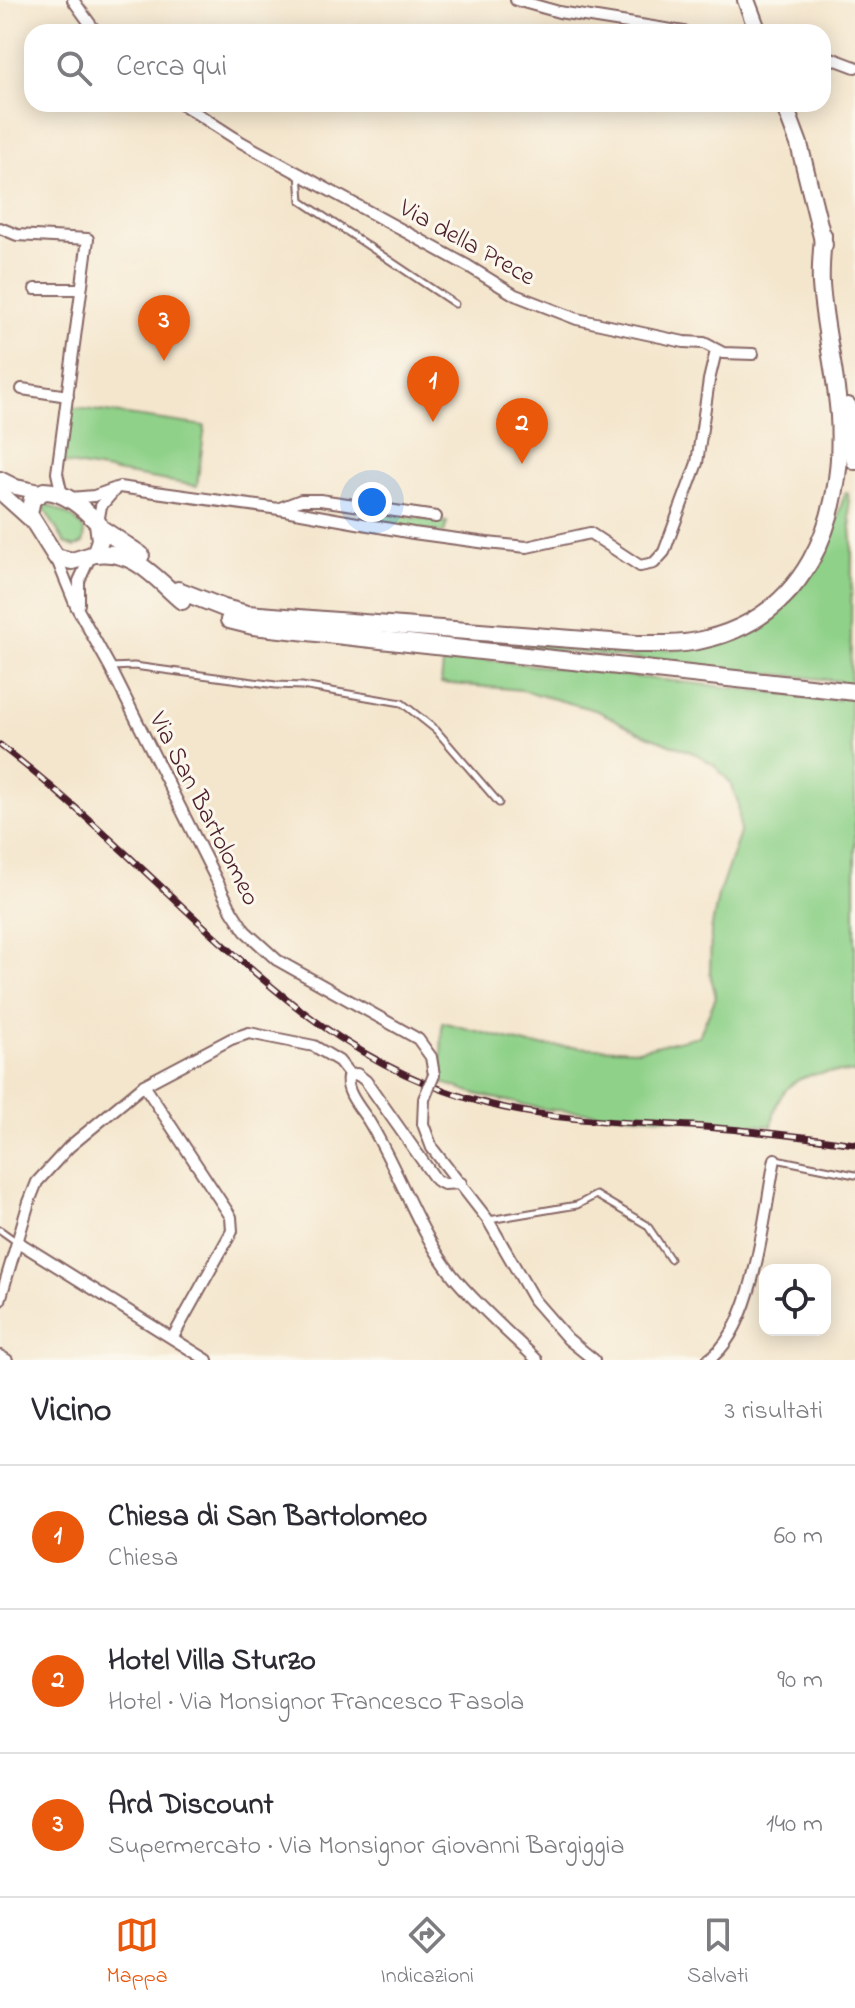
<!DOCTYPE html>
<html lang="it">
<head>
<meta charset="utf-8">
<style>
  body { margin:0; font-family:"Indie Flower",sans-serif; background:#f7f7f7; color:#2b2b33 }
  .controls { position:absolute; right:24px; bottom:24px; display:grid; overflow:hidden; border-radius:16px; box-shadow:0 4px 20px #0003 }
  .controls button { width:72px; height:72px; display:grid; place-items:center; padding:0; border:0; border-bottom:2px solid #e1e1e2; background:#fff; color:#2b2b33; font:40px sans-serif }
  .you { position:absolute; left:372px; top:502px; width:28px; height:28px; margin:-20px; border:6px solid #fff; border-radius:50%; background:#1a73e8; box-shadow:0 0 0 12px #1a73e833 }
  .badge { display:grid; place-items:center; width:52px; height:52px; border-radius:50%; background:#ea580c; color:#fff; font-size:26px; font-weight:700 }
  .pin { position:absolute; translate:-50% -66px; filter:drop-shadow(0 2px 4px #0008) }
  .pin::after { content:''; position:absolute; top:42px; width:28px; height:24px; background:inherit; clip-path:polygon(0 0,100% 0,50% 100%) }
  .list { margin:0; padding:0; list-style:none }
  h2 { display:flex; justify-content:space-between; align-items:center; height:104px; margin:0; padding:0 32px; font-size:34px }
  h2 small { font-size:26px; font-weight:400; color:#7c7c81 }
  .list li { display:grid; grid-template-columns:52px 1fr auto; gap:24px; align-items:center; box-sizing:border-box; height:144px; padding:0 32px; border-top:2px solid #e1e1e2 }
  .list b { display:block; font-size:30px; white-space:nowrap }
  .list p { margin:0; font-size:26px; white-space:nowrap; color:#7c7c81 }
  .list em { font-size:26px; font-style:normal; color:#7c7c81 }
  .icon { flex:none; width:44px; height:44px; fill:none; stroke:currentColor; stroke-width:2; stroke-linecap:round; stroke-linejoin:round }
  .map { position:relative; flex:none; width:855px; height:1360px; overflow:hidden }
  .search { position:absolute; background:#fff; box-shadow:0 4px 20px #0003; left:24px; right:24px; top:24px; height:88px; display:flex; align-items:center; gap:20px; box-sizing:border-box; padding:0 28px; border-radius:24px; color:#7c7c81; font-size:30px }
  .sheet { height:536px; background:#fff }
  nav { display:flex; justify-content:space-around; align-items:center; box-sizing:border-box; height:112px; border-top:2px solid #e1e1e2; background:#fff; font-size:22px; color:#7c7c81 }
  nav a { display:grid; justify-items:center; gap:4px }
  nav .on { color:#ea580c }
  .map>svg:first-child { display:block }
  .green { fill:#8fd189; stroke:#6c785a; stroke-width:2 }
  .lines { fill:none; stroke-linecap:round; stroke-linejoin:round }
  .service-casing { stroke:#866564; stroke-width:9 }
  .minor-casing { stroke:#866564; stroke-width:14 }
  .secondary-casing { stroke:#866564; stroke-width:18 }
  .primary-casing { stroke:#866564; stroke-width:20 }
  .service { stroke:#fff; stroke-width:5 }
  .minor { stroke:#fff; stroke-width:10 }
  .secondary { stroke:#fff; stroke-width:14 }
  .primary { stroke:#fff; stroke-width:16 }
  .rail-casing { stroke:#4a1f2b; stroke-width:7 }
  .rail { stroke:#fbf7ec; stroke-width:4; stroke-dasharray:12; stroke-linecap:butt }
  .minor-bridge-casing { stroke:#866564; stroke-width:14; stroke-linecap:butt }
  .minor-bridge { stroke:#fff; stroke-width:10 }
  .labels { text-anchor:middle; stroke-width:6; stroke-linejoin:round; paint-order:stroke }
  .street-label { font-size:26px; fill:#4a1f2b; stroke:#fbf7ec }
</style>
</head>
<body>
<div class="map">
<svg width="855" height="1360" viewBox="0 0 855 1360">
  <rect width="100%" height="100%" fill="#fbf7ec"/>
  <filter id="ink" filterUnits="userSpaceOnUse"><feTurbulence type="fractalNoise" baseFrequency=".0125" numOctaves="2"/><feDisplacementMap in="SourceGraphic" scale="16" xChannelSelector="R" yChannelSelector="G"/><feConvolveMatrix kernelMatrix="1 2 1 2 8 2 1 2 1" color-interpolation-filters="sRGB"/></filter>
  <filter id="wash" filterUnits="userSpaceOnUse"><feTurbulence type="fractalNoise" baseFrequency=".006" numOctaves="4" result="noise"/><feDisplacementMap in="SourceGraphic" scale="32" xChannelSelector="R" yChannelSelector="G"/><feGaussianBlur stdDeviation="1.8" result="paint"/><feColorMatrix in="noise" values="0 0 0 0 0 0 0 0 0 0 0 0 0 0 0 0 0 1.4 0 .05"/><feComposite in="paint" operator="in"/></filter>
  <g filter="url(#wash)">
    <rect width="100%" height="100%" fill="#f4e6cd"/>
    <g class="green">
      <path d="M 71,407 L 205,426 L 197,486 L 63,463 Z"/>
      <path d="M 845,493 L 848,493 L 852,542 L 850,710 L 855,780 L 855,1073 C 811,1069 777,1077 772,1126 L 544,1109 L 480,1095 L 437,1081 L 441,1072 L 442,1022 L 530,1045 L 638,1050 L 699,1036 L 716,997 L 710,973 L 711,931 L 718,896 L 740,833 L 738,802 L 729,781 L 714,765 L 696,754 L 639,732 L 598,711 L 522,690 L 441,683 L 444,655 L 838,700 L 840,681 L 451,639 L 451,636 L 583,648 L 684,649 L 787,603 L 818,565 L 831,540 Z"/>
      <path d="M 46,504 C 62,512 91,522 83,543 L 75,547 L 65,543 L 45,510 Z"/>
      <path d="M 373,512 L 447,522 L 444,533 L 372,521 Z"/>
    </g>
  </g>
  <g filter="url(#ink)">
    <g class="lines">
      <defs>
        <g id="service">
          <path d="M 299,173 L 301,201 L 455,304"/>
          <path d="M 111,667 L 134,666 L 276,685 L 302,686 L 402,703 L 436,730 L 499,803"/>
          <path d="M 776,1159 L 855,1175"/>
          <path d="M 489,1220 L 577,1205 L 596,1195 L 647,1225 L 670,1259"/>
          <path d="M 0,1230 L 17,1242"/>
        </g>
        <g id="minor">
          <path d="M 73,0 L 96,32"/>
          <path d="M 516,0 L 559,12 L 684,32"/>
          <path d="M 823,55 L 855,67"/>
          <path d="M 182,104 L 241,142 L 468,266 L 515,295 L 577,319 L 684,342 L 704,343 L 723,353 L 753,354"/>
          <path d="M 0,228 L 17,235 L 88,239 L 57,473 L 62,495"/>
          <path d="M 35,289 L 81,289"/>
          <path d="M 22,389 L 68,396"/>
          <path d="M 70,498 L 94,496 L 119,487 L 279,509 L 413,533 L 487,543 L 527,547 L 590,533 L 640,566 L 654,563 L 664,552 L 697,463 L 709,380 L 716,351"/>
          <path d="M 280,508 L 301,500 L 320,500 L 436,517"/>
          <path d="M 98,523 L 101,506 L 114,491"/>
          <path d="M 56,557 L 76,606 L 110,667 L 232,911 L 245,931 L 277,960 L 418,1039 L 431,1057 L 434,1075"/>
          <path d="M 79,604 L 79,581 L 90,557"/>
          <path d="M 144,1085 L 231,1217 L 232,1231 L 173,1337"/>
          <path d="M 424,1099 L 423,1124 L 432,1148 L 488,1220 L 534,1300 L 568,1339 L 594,1360"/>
          <path d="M 461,1183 L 444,1184 L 436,1180 L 366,1081 L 357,1074 L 348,1077 C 345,1091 360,1108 368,1120 C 399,1170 417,1231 454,1277 C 479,1307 509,1333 537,1360"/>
          <path d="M 18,1242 L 207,1360"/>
          <path d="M 0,1300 L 29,1202 L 37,1182 L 69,1147 L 144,1085 L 231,1039 L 249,1033 L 314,1046 L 339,1061 L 350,1075"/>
          <path d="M 0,1356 L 7,1360"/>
          <path d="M 708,1360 C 755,1329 764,1213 775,1159"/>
        </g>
        <g id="secondary">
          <path d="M 0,479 L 16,487 L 40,492"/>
          <path d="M 0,492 L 30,519"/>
        </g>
        <g id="primary">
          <path d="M 746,0 L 758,32"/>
          <path d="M 784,104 L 799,144 L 824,245"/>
          <path d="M 848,406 L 855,461"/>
          <path d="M 44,491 C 65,491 84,509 98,523 L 100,540 L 95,554 L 72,561 L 56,557 L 29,514 L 32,499 Z"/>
          <path d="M 99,527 L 141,555"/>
          <path d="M 95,554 C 134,549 155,578 182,601"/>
          <path d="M 178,590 L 224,608 L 247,614 L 637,644 C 655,644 674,645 692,642 C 806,623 845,520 839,416 C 836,372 824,328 821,284 C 820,268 822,251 823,235"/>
          <path d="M 229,620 L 253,626 L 855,692"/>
        </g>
      </defs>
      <use href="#service" class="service-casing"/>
      <use href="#minor" class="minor-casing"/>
      <use href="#secondary" class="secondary-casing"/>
      <use href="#primary" class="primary-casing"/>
      <use href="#service" class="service"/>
      <use href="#minor" class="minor"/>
      <use href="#secondary" class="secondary"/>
      <use href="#primary" class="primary"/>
      <defs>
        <path id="rail" d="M 0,745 C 66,796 125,853 186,910 C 280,997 360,1071 488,1104 C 555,1121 624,1122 692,1126 C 747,1130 801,1136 855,1144"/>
      </defs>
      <use href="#rail" class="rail-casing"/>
      <use href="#rail" class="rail"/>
      <defs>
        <path id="minor-bridge" d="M 424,1099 L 434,1075"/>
      </defs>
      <use href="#minor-bridge" class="minor-bridge-casing"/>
      <use href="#minor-bridge" class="minor-bridge"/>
    </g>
  </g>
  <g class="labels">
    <g class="street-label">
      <text transform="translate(468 241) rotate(29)" y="9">Via della Prece</text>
      <text transform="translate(206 808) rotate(63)" y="9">Via San Bartolomeo</text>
    </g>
  </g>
</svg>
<div class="controls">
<button><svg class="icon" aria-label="locate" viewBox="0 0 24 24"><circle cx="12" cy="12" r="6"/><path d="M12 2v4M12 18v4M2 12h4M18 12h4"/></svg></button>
</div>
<div class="you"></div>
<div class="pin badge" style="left:433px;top:422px">1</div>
<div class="pin badge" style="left:522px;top:464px">2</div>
<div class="pin badge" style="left:164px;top:361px">3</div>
<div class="search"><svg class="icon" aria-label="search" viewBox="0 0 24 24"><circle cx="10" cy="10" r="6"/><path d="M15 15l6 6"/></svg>Cerca qui</div>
</div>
<section class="sheet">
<h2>Vicino<small>3 risultati</small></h2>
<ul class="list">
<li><span class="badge">1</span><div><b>Chiesa di San Bartolomeo</b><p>Chiesa</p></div><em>60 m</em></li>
<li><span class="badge">2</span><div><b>Hotel Villa Sturzo</b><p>Hotel · Via Monsignor Francesco Fasola</p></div><em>90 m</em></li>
<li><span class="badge">3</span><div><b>Ard Discount</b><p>Supermercato · Via Monsignor Giovanni Bargiggia</p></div><em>140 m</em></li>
</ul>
</section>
<nav>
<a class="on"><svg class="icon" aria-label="map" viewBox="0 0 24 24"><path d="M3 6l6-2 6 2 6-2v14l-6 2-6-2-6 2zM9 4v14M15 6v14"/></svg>Mappa</a>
<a><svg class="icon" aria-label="directions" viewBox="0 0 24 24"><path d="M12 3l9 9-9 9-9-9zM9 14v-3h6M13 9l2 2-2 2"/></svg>Indicazioni</a>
<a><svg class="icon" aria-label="saved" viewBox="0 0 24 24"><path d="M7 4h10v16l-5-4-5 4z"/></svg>Salvati</a>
</nav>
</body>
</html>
